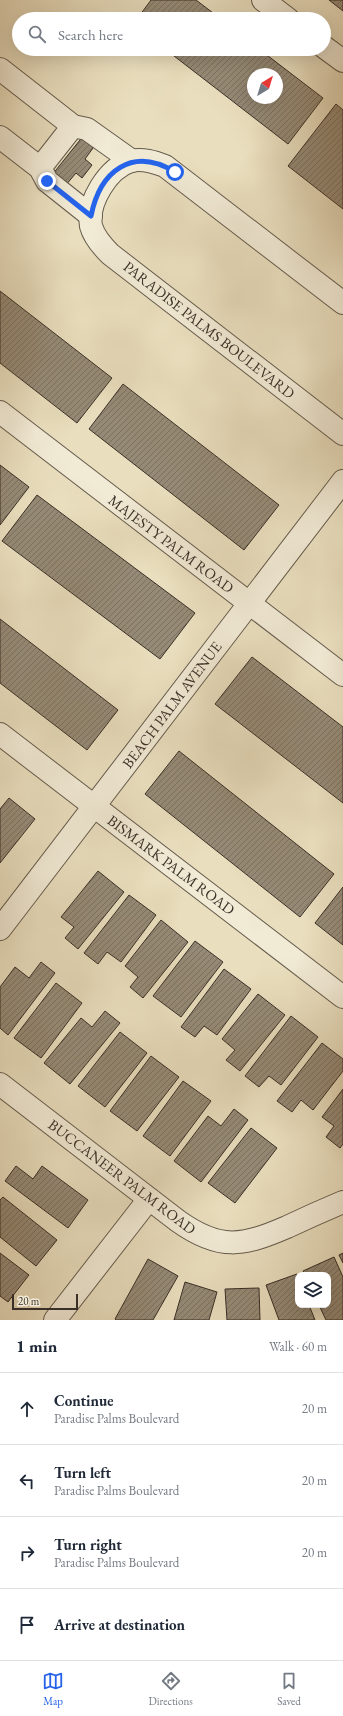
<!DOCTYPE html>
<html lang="en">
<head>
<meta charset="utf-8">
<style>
  body { margin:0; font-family:"EB Garamond",serif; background:#f2f2f3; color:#1f2937 }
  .controls { position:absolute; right:12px; bottom:12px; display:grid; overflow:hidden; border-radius:8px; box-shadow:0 4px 16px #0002 }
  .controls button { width:36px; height:36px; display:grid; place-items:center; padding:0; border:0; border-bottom:1px solid #e0e1e3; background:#fff; color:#1f2937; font:20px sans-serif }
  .compass { position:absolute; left:247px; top:68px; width:36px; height:36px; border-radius:50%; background:#fff; box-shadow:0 4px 16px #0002; rotate:38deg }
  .scale { position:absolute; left:12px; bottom:10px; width:66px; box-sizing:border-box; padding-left:4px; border:2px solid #3a3027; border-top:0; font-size:11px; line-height:14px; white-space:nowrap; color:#3a3027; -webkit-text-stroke:3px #f1ead5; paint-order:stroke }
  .stop { position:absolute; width:12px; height:12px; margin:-9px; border:3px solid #2563eb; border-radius:50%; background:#fff }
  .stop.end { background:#2563eb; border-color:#fff; box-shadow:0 1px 4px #0008 }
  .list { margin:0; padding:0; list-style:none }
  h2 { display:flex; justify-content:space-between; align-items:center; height:52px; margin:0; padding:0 16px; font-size:17px }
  h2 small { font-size:13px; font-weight:400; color:#747a83 }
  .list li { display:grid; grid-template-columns:26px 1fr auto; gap:12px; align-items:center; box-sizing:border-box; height:72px; padding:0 16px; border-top:1px solid #e0e1e3 }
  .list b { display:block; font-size:15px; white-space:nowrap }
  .list p { margin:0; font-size:13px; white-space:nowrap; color:#747a83 }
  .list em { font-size:13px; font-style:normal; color:#747a83 }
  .icon { flex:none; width:22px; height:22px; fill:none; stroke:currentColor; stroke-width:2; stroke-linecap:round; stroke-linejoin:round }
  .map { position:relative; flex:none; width:343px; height:1320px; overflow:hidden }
  .search { position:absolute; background:#fff; box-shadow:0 4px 16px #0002; left:12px; right:12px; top:12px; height:44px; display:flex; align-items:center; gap:10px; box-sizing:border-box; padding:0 14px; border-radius:22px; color:#747a83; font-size:15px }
  .sheet { height:340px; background:#fff }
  nav { display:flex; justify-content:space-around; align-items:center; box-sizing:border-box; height:56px; border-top:1px solid #e0e1e3; background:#fff; font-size:11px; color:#747a83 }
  nav a { display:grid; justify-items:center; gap:2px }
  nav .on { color:#2563eb }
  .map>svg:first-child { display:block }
  .building { fill:url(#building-hatch); stroke:#3a3027; fill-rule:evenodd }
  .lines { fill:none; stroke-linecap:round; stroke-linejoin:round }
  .minor-casing { stroke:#665c4d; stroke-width:24 }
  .minor { stroke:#f1ead5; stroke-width:22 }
  .route { stroke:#2563eb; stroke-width:5 }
  .labels { text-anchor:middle; stroke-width:3.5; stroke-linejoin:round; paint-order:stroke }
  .street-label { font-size:15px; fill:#3a3027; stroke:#f1ead5 }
</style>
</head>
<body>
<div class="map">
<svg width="343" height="1320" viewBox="0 0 343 1320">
  <defs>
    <pattern id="building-hatch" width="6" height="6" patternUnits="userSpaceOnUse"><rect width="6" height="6" fill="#958a76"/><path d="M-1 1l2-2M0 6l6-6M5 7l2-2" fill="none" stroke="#7b7161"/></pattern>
  </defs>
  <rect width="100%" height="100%" fill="#e9debe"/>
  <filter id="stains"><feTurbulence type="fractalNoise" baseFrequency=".005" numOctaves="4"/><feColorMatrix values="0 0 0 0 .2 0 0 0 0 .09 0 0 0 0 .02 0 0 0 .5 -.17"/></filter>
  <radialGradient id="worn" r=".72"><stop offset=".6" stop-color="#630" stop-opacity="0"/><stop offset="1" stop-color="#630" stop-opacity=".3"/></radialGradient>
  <g class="building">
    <path d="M 151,0 L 196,0 L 221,19 L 137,19 Z"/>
    <path d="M 329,0 L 343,0 L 343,11 Z"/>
    <path d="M 165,49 L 259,49 L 323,98 L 288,144 ZM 253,74 L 277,74 L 277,98 L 253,98 Z"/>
    <path d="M 336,104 L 343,110 L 343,209 L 288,166 Z"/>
    <path d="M 84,135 L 96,144 L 85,159 L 92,165 L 82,178 L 76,173 L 65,186 L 52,175 Z"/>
    <path d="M 0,291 L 112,378 L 77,423 L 0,363 Z"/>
    <path d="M 123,384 L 279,505 L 244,550 L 89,429 Z"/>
    <path d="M 0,465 L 29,487 L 0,525 Z"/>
    <path d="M 37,495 L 195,613 L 160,659 L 2,541 Z"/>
    <path d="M 0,619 L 118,710 L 87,750 L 0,683 Z"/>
    <path d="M 252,657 L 343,727 L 343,803 L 215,704 Z"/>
    <path d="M 179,751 L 334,874 L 300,917 L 145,794 Z"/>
    <path d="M 9,798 L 35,819 L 0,863 L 0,809 Z"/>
    <path d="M 98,871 L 124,892 L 78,949 L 65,938 L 74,927 L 61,917 Z"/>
    <path d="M 343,887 L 343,945 L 315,923 Z"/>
    <path d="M 129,895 L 156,915 L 121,962 L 107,952 L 98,964 L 84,953 Z"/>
    <path d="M 161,920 L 188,942 L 143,998 L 130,987 L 138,977 L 125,966 Z"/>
    <path d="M 195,941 L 223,962 L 181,1017 L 153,996 Z"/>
    <path d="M 41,962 L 55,973 L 8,1035 L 0,1028 L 0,987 L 15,967 L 29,978 Z"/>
    <path d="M 224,969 L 251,989 L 217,1035 L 204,1026 L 195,1037 L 181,1027 Z"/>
    <path d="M 56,983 L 82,1003 L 41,1058 L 14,1038 Z"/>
    <path d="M 258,994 L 285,1015 L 240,1071 L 226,1060 L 235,1050 L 222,1039 Z"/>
    <path d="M 105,1011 L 120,1023 L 70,1084 L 44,1063 L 81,1018 L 92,1027 Z"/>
    <path d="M 291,1016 L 318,1037 L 281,1085 L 269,1076 L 259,1087 L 245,1076 Z"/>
    <path d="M 120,1032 L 147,1053 L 105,1107 L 78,1086 Z"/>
    <path d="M 322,1043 L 343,1059 L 343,1071 L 313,1110 L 301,1100 L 292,1112 L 277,1101 Z"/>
    <path d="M 151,1056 L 179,1077 L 137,1131 L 110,1111 Z"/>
    <path d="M 183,1081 L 211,1101 L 170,1156 L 143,1136 Z"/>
    <path d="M 343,1089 L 343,1144 L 340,1148 L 326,1137 L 334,1126 L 322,1117 Z"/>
    <path d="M 234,1109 L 248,1120 L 201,1182 L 174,1161 L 208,1116 L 221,1126 Z"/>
    <path d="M 251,1128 L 277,1148 L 235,1203 L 208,1183 Z"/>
    <path d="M 16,1166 L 33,1179 L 42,1166 L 88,1200 L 68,1228 L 5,1181 Z"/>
    <path d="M 3,1197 L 57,1240 L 36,1266 L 0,1237 L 0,1200 Z"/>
    <path d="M 0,1253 L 29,1275 L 8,1302 L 0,1296 Z"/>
    <path d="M 343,1253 L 343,1263 L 339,1255 Z"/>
    <path d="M 334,1257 L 343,1277 L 343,1320 L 326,1320 L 319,1305 L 328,1305 L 328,1275 L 305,1275 L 303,1271 Z"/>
    <path d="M 148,1259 L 178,1276 L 153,1320 L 116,1320 L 115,1319 Z"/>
    <path d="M 297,1274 L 298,1305 L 309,1305 L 315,1320 L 279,1320 L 266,1285 Z"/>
    <path d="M 185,1282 L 217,1292 L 209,1320 L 174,1320 Z"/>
    <path d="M 259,1288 L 260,1320 L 227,1320 L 225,1289 Z"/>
  </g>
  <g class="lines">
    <defs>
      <g id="minor">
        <path d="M 263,0 L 288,19"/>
        <path d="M 324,47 L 343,61"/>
        <path d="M 0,69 L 73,126 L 87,129 L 132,161"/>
        <path d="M 0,137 L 40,168 L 47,181 L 91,216"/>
        <path d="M 40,168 L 73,126"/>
        <path d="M 343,303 L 165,166 C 154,162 142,158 131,161 C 108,168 87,202 91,226 C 94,237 102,246 110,254 L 343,434"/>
        <path d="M 0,412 L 343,675"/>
        <path d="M 0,734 L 343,997"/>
        <path d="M 0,929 L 343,481"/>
        <path d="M 0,1084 L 178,1221 C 220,1251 243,1246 287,1227 C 306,1218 324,1210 343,1202"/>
        <path d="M 55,1320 L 149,1199"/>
      </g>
    </defs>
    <use href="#minor" class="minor-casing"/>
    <use href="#minor" class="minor"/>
  </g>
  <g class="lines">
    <path class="route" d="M 47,181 L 91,216 C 100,171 132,146 175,172"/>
  </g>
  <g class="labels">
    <g class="street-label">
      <text transform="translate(209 330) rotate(38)" y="5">PARADISE PALMS BOULEVARD</text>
      <text transform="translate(171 544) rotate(37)" y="5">MAJESTY PALM ROAD</text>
      <text transform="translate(172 705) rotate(-53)" y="5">BEACH PALM AVENUE</text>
      <text transform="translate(171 865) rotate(37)" y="5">BISMARK PALM ROAD</text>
      <text transform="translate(122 1177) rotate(37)" y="5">BUCCANEER PALM ROAD</text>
    </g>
  </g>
  <rect width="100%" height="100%" filter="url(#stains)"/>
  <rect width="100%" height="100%" fill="url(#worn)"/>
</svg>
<div class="controls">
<button><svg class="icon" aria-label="layers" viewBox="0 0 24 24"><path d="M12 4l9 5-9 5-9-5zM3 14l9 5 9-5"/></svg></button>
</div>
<svg class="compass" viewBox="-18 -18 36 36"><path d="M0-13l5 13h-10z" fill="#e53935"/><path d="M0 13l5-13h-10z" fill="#747a83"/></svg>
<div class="scale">20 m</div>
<div class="stop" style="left:175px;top:172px"></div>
<div class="stop end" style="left:47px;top:181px"></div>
<div class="search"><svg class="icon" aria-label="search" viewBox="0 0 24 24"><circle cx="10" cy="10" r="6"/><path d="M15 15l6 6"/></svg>Search here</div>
</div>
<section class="sheet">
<h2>1 min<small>Walk · 60 m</small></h2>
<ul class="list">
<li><svg class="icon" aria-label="ahead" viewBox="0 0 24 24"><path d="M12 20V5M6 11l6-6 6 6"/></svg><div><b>Continue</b><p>Paradise Palms Boulevard</p></div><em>20 m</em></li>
<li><svg class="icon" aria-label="left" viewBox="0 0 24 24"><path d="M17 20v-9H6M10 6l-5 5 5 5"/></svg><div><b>Turn left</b><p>Paradise Palms Boulevard</p></div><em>20 m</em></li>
<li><svg class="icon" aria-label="right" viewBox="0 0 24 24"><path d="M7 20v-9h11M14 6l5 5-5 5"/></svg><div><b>Turn right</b><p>Paradise Palms Boulevard</p></div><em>20 m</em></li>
<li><svg class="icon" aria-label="arrive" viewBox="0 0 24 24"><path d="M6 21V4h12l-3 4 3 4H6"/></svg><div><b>Arrive at destination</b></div></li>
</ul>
</section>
<nav>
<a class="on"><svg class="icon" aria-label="map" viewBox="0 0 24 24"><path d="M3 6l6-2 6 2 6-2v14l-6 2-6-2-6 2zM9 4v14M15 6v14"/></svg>Map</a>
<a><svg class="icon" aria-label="directions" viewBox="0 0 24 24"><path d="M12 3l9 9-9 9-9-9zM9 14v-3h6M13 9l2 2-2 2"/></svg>Directions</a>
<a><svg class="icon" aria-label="saved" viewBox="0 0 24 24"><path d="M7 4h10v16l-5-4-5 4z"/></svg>Saved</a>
</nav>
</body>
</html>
